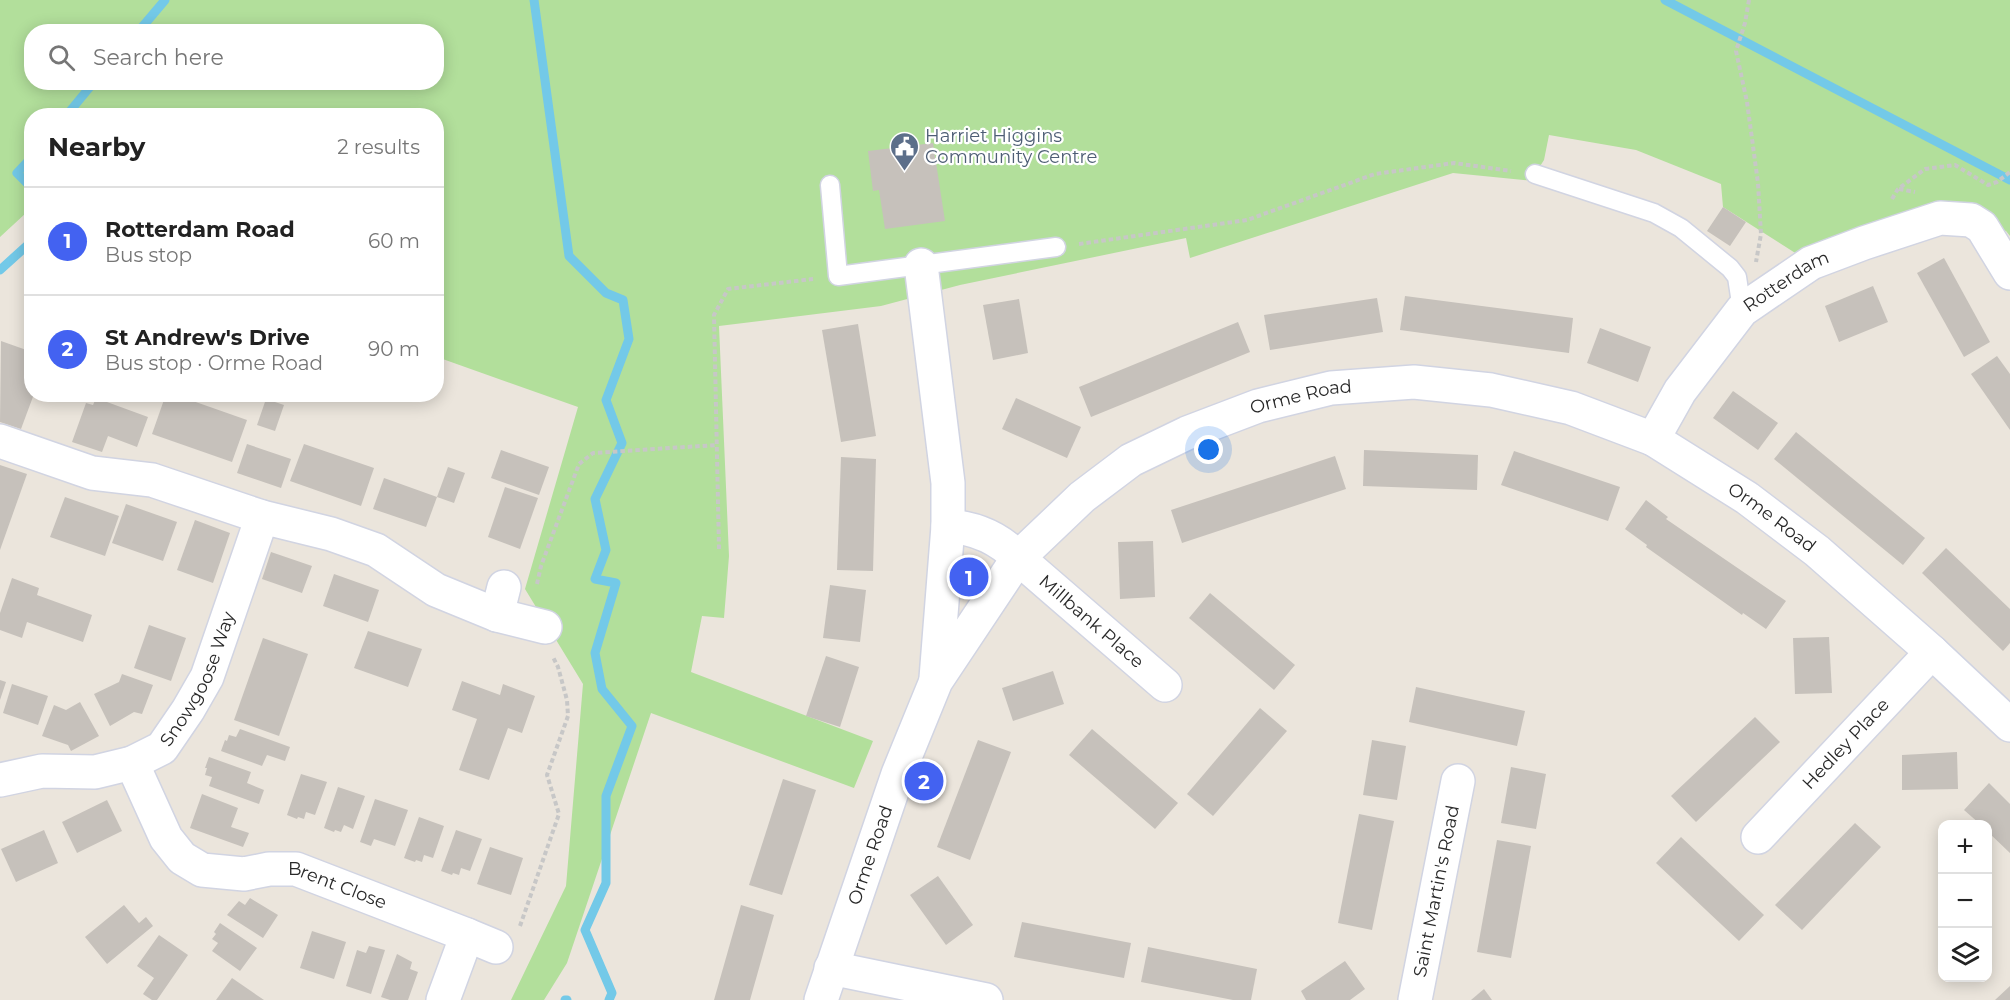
<!DOCTYPE html>
<html lang="en">
<head>
<meta charset="utf-8">
<style>
  body { margin:0; font-family:Montserrat,sans-serif; background:#f2f2f2; color:#222 }
  .controls { position:absolute; right:18px; bottom:18px; display:grid; overflow:hidden; border-radius:12px; box-shadow:0 3px 15px #0003 }
  .controls button { width:54px; height:54px; display:grid; place-items:center; padding:0; border:0; border-bottom:2px solid #e0e0e0; background:#fff; color:#222; font:30px sans-serif }
  .you { position:absolute; left:1209px; top:450px; width:21px; height:21px; margin:-15px; border:4px solid #fff; border-radius:50%; background:#1a73e8; box-shadow:0 0 0 9px #1a73e833 }
  .badge { display:grid; place-items:center; width:39px; height:39px; border-radius:50%; background:#4362f1; color:#fff; font-size:20px; font-weight:700 }
  .pin { position:absolute; translate:-50% -50%; border:3px solid #fff; box-shadow:0 2px 6px #0006 }
  .list { margin:0; padding:0; list-style:none }
  h2 { display:flex; justify-content:space-between; align-items:center; height:78px; margin:0; padding:0 24px; font-size:26px }
  h2 small { font-size:20px; font-weight:400; color:#767676 }
  .list li { display:grid; grid-template-columns:39px 1fr auto; gap:18px; align-items:center; box-sizing:border-box; height:108px; padding:0 24px; border-top:2px solid #e0e0e0 }
  .list b { display:block; font-size:22px; white-space:nowrap }
  .list p { margin:0; font-size:20px; white-space:nowrap; color:#767676 }
  .list em { font-size:20px; font-style:normal; color:#767676 }
  .icon { flex:none; width:33px; height:33px; fill:none; stroke:currentColor; stroke-width:2; stroke-linecap:round; stroke-linejoin:round }
  .map { position:relative; flex:none; width:2010px; height:1000px; overflow:hidden }
  .search { position:absolute; background:#fff; box-shadow:0 3px 15px #0003; left:24px; top:24px; width:420px; height:66px; display:flex; align-items:center; gap:15px; box-sizing:border-box; padding:0 21px; border-radius:24px; color:#767676; font-size:22px }
  .panel { position:absolute; background:#fff; box-shadow:0 3px 15px #0003; left:24px; top:108px; width:420px; height:294px; border-radius:24px }
  .map>svg:first-child { display:block }
  .green { fill:#b2df9b; fill-rule:evenodd }
  .lines { fill:none; stroke-linecap:round; stroke-linejoin:round }
  .stream { stroke:#73c9e8; stroke-width:9 }
  .building { fill:#c6c1bb }
  .lane-casing { stroke:#d1d4e2; stroke-width:21 }
  .street-casing { stroke:#d1d4e2; stroke-width:36 }
  .path { stroke:#c7c7c7; stroke-width:4; stroke-dasharray:4.5 3; stroke-linecap:butt }
  .lane { stroke:#fff; stroke-width:18 }
  .street { stroke:#fff; stroke-width:33 }
  .labels { text-anchor:middle; stroke-width:4.5; stroke-linejoin:round; paint-order:stroke }
  .service-label { font-size:18px; fill:#4e5e75; stroke:#fff; text-anchor:start }
  .street-label { font-size:18px; fill:#292929; stroke:#fff }
</style>
</head>
<body>
<div class="map">
<svg width="2010" height="1000" viewBox="0 0 2010 1000">
  <rect width="100%" height="100%" fill="#ebe5dc"/>
  <path class="green" d="M 0,0 L 2010,0 L 2010,236 L 2006,231 L 1971,220 L 1811,263 L 1723,207 L 1721,184 L 1636,150 L 1549,135 L 1544,160 L 1535,174 L 1534,181 L 1453,173 L 1190,258 L 1186,238 L 960,285 L 881,306 L 719,326 L 729,556 L 724,618 L 702,616 L 691,672 L 873,741 L 854,788 L 651,713 L 567,963 L 544,1000 L 511,1000 L 566,886 L 583,684 L 525,589 L 578,407 L 437,357 L 436,116 L 32,116 L 31,214 L 26,213 L 0,237 ZM 32,32 L 436,32 L 436,82 L 32,82 Z"/>
  <g class="lines">
    <g class="stream">
      <path d="M 534,0 L 569,256 L 606,293 L 623,300 L 629,339 L 606,400 L 622,443 L 595,499 L 606,550 L 595,579 L 616,583 L 595,653 L 602,689 L 632,726 L 606,796 L 606,883 L 585,930 L 612,993 L 609,1000"/>
      <path d="M 1665,0 L 2010,180"/>
      <path d="M 138,32 L 165,0"/>
      <path d="M 66,116 L 94,82"/>
      <path d="M 32,157 L 17,173 L 32,188"/>
      <path d="M 0,270 L 32,241"/>
      <path d="M 565,1000 L 567,1000"/>
    </g>
  </g>
  <g class="building">
    <path d="M 933,143 L 945,221 L 885,229 L 879,190 L 873,191 L 868,151 Z"/>
    <path d="M 1723,207 L 1746,222 L 1730,246 L 1707,231 Z"/>
    <path d="M 1944,258 L 1990,342 L 1964,357 L 1917,273 Z"/>
    <path d="M 1873,286 L 1888,322 L 1839,342 L 1825,306 Z"/>
    <path d="M 1405,296 L 1573,318 L 1569,353 L 1400,330 Z"/>
    <path d="M 1377,298 L 1383,332 L 1270,350 L 1264,315 Z"/>
    <path d="M 1019,299 L 1028,353 L 993,360 L 983,305 Z"/>
    <path d="M 1238,322 L 1250,352 L 1091,417 L 1079,387 Z"/>
    <path d="M 858,324 L 876,436 L 841,442 L 822,330 Z"/>
    <path d="M 1600,328 L 1651,347 L 1638,382 L 1587,363 Z"/>
    <path d="M 1,341 L 32,352 L 32,394 L 34,394 L 21,429 L 0,422 Z"/>
    <path d="M 1997,356 L 2010,374 L 2010,430 L 1971,374 Z"/>
    <path d="M 1733,391 L 1778,423 L 1758,450 L 1713,418 Z"/>
    <path d="M 166,394 L 173,394 L 247,420 L 232,462 L 152,434 Z"/>
    <path d="M 96,398 L 148,417 L 137,447 L 108,436 L 102,452 L 72,442 L 86,403 L 93,405 Z"/>
    <path d="M 1016,398 L 1081,427 L 1067,458 L 1002,429 Z"/>
    <path d="M 266,399 L 284,405 L 275,431 L 257,425 Z"/>
    <path d="M 1796,432 L 1925,538 L 1903,565 L 1774,459 Z"/>
    <path d="M 247,444 L 291,459 L 281,488 L 237,473 Z"/>
    <path d="M 304,444 L 374,468 L 361,506 L 290,481 Z"/>
    <path d="M 501,450 L 549,467 L 539,495 L 491,478 Z"/>
    <path d="M 1364,450 L 1478,455 L 1477,490 L 1363,486 Z"/>
    <path d="M 1514,451 L 1620,487 L 1608,521 L 1501,485 Z"/>
    <path d="M 1335,456 L 1346,489 L 1182,543 L 1171,510 Z"/>
    <path d="M 841,457 L 876,459 L 873,571 L 837,570 Z"/>
    <path d="M 0,465 L 27,474 L 0,550 Z"/>
    <path d="M 448,467 L 465,473 L 454,503 L 437,497 Z"/>
    <path d="M 384,478 L 437,497 L 426,527 L 373,509 Z"/>
    <path d="M 505,487 L 538,498 L 520,549 L 488,537 Z"/>
    <path d="M 65,497 L 119,516 L 105,556 L 50,537 Z"/>
    <path d="M 1646,500 L 1668,517 L 1666,519 L 1786,601 L 1766,629 L 1743,613 L 1742,615 L 1646,547 L 1647,545 L 1625,529 Z"/>
    <path d="M 126,504 L 177,522 L 163,561 L 112,543 Z"/>
    <path d="M 195,520 L 230,533 L 213,583 L 177,570 Z"/>
    <path d="M 1153,541 L 1155,597 L 1120,599 L 1118,542 Z"/>
    <path d="M 1946,548 L 2010,609 L 2010,643 L 2003,651 L 1922,573 Z"/>
    <path d="M 271,552 L 312,566 L 302,593 L 262,579 Z"/>
    <path d="M 334,574 L 379,590 L 368,622 L 323,606 Z"/>
    <path d="M 12,578 L 39,588 L 37,595 L 92,615 L 83,642 L 27,622 L 22,638 L 0,630 L 0,613 Z"/>
    <path d="M 830,585 L 866,590 L 860,642 L 823,638 Z"/>
    <path d="M 1210,593 L 1295,665 L 1274,690 L 1189,618 Z"/>
    <path d="M 149,625 L 186,638 L 171,681 L 134,668 Z"/>
    <path d="M 368,631 L 422,649 L 408,687 L 354,668 Z"/>
    <path d="M 1829,637 L 1832,693 L 1795,694 L 1793,638 Z"/>
    <path d="M 263,638 L 308,654 L 279,736 L 234,720 Z"/>
    <path d="M 826,656 L 859,667 L 840,727 L 806,716 Z"/>
    <path d="M 1053,671 L 1064,704 L 1013,721 L 1002,688 Z"/>
    <path d="M 122,674 L 153,685 L 142,714 L 134,712 L 110,726 L 94,694 L 119,682 Z"/>
    <path d="M 0,680 L 6,682 L 0,700 Z"/>
    <path d="M 462,681 L 500,695 L 503,684 L 535,696 L 522,733 L 508,728 L 489,780 L 459,770 L 477,719 L 452,710 Z"/>
    <path d="M 12,684 L 48,696 L 38,725 L 3,713 Z"/>
    <path d="M 1416,687 L 1525,711 L 1517,746 L 1409,722 Z"/>
    <path d="M 80,702 L 99,736 L 71,751 L 68,745 L 42,736 L 54,705 L 66,710 Z"/>
    <path d="M 1260,708 L 1287,731 L 1213,816 L 1187,794 Z"/>
    <path d="M 1755,717 L 1780,742 L 1696,822 L 1671,796 Z"/>
    <path d="M 240,729 L 290,747 L 285,761 L 267,755 L 262,766 L 221,751 L 225,740 L 227,741 L 229,735 L 236,737 Z"/>
    <path d="M 1092,729 L 1178,803 L 1155,829 L 1069,755 Z"/>
    <path d="M 978,740 L 1011,752 L 970,860 L 937,847 Z"/>
    <path d="M 1372,740 L 1406,746 L 1397,800 L 1363,795 Z"/>
    <path d="M 1957,752 L 1958,789 L 1902,790 L 1902,755 Z"/>
    <path d="M 209,757 L 251,772 L 247,783 L 264,790 L 259,804 L 209,786 L 212,777 L 205,775 L 207,768 L 205,768 Z"/>
    <path d="M 1511,767 L 1546,774 L 1536,829 L 1501,823 Z"/>
    <path d="M 301,774 L 327,782 L 315,815 L 306,812 L 304,819 L 298,817 L 297,819 L 287,815 Z"/>
    <path d="M 783,779 L 816,790 L 782,895 L 749,885 Z"/>
    <path d="M 1989,783 L 2010,804 L 2010,853 L 1988,832 L 1988,824 L 1980,824 L 1964,810 Z"/>
    <path d="M 338,787 L 365,796 L 353,829 L 344,825 L 341,832 L 335,830 L 334,832 L 324,828 Z"/>
    <path d="M 202,794 L 238,808 L 231,827 L 249,833 L 243,847 L 190,828 Z"/>
    <path d="M 375,799 L 408,810 L 395,846 L 374,839 L 371,846 L 360,842 Z"/>
    <path d="M 107,800 L 122,831 L 77,853 L 62,822 Z"/>
    <path d="M 1359,814 L 1394,821 L 1372,930 L 1338,923 Z"/>
    <path d="M 419,817 L 444,826 L 433,858 L 424,855 L 422,862 L 416,860 L 415,862 L 404,858 Z"/>
    <path d="M 1855,823 L 1881,847 L 1802,930 L 1775,905 Z"/>
    <path d="M 44,830 L 58,863 L 16,882 L 1,849 Z"/>
    <path d="M 456,830 L 482,839 L 470,871 L 461,868 L 459,875 L 453,873 L 452,875 L 441,871 Z"/>
    <path d="M 1681,837 L 1764,915 L 1739,941 L 1656,863 Z"/>
    <path d="M 1497,840 L 1531,846 L 1511,958 L 1477,952 Z"/>
    <path d="M 490,847 L 523,858 L 511,895 L 477,884 Z"/>
    <path d="M 938,876 L 973,925 L 946,945 L 910,895 Z"/>
    <path d="M 250,898 L 278,915 L 263,938 L 227,915 L 239,901 L 245,905 Z"/>
    <path d="M 124,905 L 139,923 L 146,917 L 153,926 L 107,964 L 85,937 Z"/>
    <path d="M 741,905 L 774,915 L 750,1000 L 714,1000 Z"/>
    <path d="M 1022,922 L 1131,943 L 1124,978 L 1014,957 Z"/>
    <path d="M 220,923 L 257,948 L 240,971 L 212,951 L 218,943 L 212,939 L 216,934 L 214,932 Z"/>
    <path d="M 312,931 L 346,942 L 334,979 L 300,968 Z"/>
    <path d="M 159,935 L 188,955 L 157,1000 L 152,1000 L 143,994 L 154,978 L 137,966 Z"/>
    <path d="M 369,946 L 385,950 L 371,994 L 346,986 L 357,950 L 366,953 Z"/>
    <path d="M 1148,947 L 1257,969 L 1251,1000 L 1233,1000 L 1141,982 Z"/>
    <path d="M 397,954 L 412,962 L 410,969 L 418,972 L 408,1000 L 390,1000 L 381,997 Z"/>
    <path d="M 1345,961 L 1365,989 L 1350,1000 L 1306,1000 L 1301,991 Z"/>
    <path d="M 232,978 L 264,1000 L 216,1000 Z"/>
    <path d="M 2010,986 L 2010,1000 L 1995,1000 Z"/>
    <path d="M 1484,989 L 1492,1000 L 1471,1000 Z"/>
  </g>
  <g class="lines">
    <defs>
      <g id="lane">
        <path d="M 1535,174 L 1654,213 L 1681,228 L 1730,268 L 1737,277 L 1742,310"/>
        <path d="M 830,185 L 838,276 L 1056,247"/>
      </g>
      <g id="street">
        <path d="M 921,265 L 948,483 L 948,526 L 936,678"/>
        <path id="s1" d="M 1653,439 L 1680,391 L 1742,310 L 1811,263 L 1864,243 L 1940,218 L 1971,220 L 1982,227 L 2010,273"/>
        <path d="M 0,441 L 92,473 L 152,480 L 262,517 L 331,534 L 376,550 L 436,590 L 497,615 L 545,627"/>
        <path id="s2" d="M 948,526 C 976,528 999,538 1018,558 L 1165,685"/>
        <path d="M 497,615 L 504,587"/>
        <path id="s3" d="M 132,763 L 166,838 L 182,858 L 202,870 L 244,874 L 269,869 L 296,869 L 467,935 L 443,1000"/>
        <path id="s4" d="M 0,780 L 42,771 L 95,772 L 132,763 L 162,748 L 188,710 L 207,677 L 262,517"/>
        <path id="s5" d="M 1758,837 L 1932,652"/>
        <path d="M 467,935 L 496,947"/>
        <path d="M 831,968 L 986,1000"/>
        <path id="s6" d="M 821,1000 L 898,774 L 936,681 L 1018,558 L 1082,497 L 1131,460 L 1187,433 L 1258,406 L 1331,388 L 1414,382 L 1491,390 L 1571,408 L 1653,439 L 1747,498 L 1817,551 L 1932,652 L 2010,725"/>
        <path id="s7" d="M 1415,1000 L 1458,781"/>
      </g>
    </defs>
    <use href="#lane" class="lane-casing"/>
    <use href="#street" class="street-casing"/>
    <g class="path">
      <path d="M 1749,0 L 1745,23 L 1736,51 L 1747,102 L 1758,183 L 1761,234 L 1756,262"/>
      <path d="M 1899,189 L 1915,192"/>
      <path d="M 1892,199 L 1898,189 L 1925,169 L 1955,165 L 1988,185 L 1997,182 L 2010,172"/>
      <path d="M 1079,244 L 1247,220 L 1375,174 L 1454,163 L 1511,171"/>
      <path d="M 719,549 L 714,315 L 728,289 L 813,279"/>
      <path d="M 537,584 L 541,566 L 579,464 L 593,453 L 717,445"/>
      <path d="M 520,926 L 559,814 L 547,775 L 568,716 L 567,700 L 558,667 L 553,657"/>
    </g>
    <use href="#lane" class="lane"/>
    <use href="#street" class="street"/>
  </g>
  <defs>
    <symbol id="civic-pin" viewBox="-11 -11 22 30"><path d="M0 17L-7.5 6A9.5 9.5 0 1 1 7.5 6Z" fill="#5c6f8a" stroke="#fff"/><path d="M-.6-6.5H3V-4.5H.6V-3L4-1V1h2V6H-6V1h2V-1L-.6-3ZM-1.2 2.5V6h2.4V2.5Z" fill="#fff"/></symbol>
  </defs>
  <g fill-rule="evenodd">
    <use href="#civic-pin" x="888" y="130" width="33" height="45"/>
  </g>
  <g class="labels">
    <g class="service-label">
      <text x="925" y="142">Harriet Higgins<tspan x="925" dy="21">Community Centre</tspan></text>
    </g>
    <g class="street-label">
      <text dy="6" stroke="none"><textPath href="#s1" startOffset="210">Rotterdam</textPath></text>
      <text dy="6" stroke="none"><textPath href="#s6" startOffset="819">Orme Road</textPath></text>
      <text dy="6" stroke="none"><textPath href="#s6" startOffset="1323">Orme Road</textPath></text>
      <text dy="6" stroke="none"><textPath href="#s2" startOffset="176">Millbank Place</textPath></text>
      <text dy="6" stroke="none"><textPath href="#s4" startOffset="246">Snowgoose Way</textPath></text>
      <text dy="6" stroke="none"><textPath href="#s5" startOffset="128">Hedley Place</textPath></text>
      <text dy="6" stroke="none"><textPath href="#s6" startOffset="153">Orme Road</textPath></text>
      <text dy="6" stroke="none"><textPath href="#s3" startOffset="270">Brent Close</textPath></text>
      <text dy="6" stroke="none"><textPath href="#s7" startOffset="111">Saint Martin's Road</textPath></text>
    </g>
  </g>
</svg>
<div class="controls">
<button>+</button>
<button>−</button>
<button><svg class="icon" aria-label="layers" viewBox="0 0 24 24"><path d="M12 4l9 5-9 5-9-5zM3 14l9 5 9-5"/></svg></button>
</div>
<div class="you"></div>
<div class="pin badge" style="left:969px;top:577px">1</div>
<div class="pin badge" style="left:924px;top:781px">2</div>
<div class="search"><svg class="icon" aria-label="search" viewBox="0 0 24 24"><circle cx="10" cy="10" r="6"/><path d="M15 15l6 6"/></svg>Search here</div>
<section class="panel">
<h2>Nearby<small>2 results</small></h2>
<ul class="list">
<li><span class="badge">1</span><div><b>Rotterdam Road</b><p>Bus stop</p></div><em>60 m</em></li>
<li><span class="badge">2</span><div><b>St Andrew's Drive</b><p>Bus stop · Orme Road</p></div><em>90 m</em></li>
</ul>
</section>
</div>
</body>
</html>
